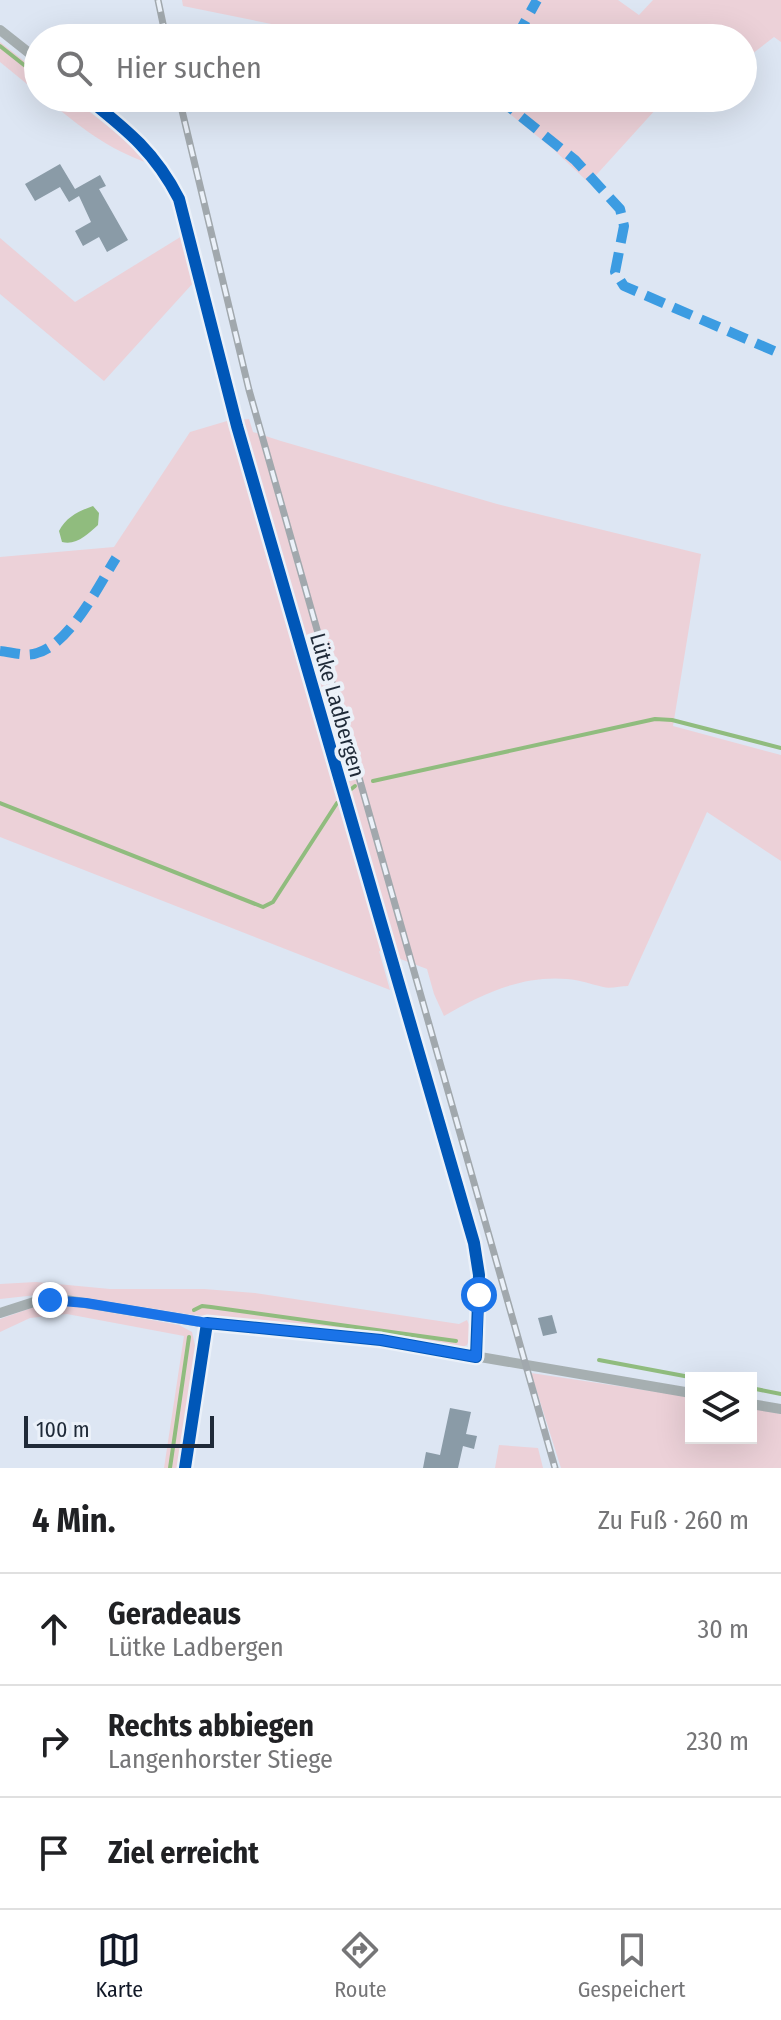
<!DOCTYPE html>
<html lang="de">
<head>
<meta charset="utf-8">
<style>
  body { margin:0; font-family:"Fira Sans Condensed",sans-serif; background:#f2f2f2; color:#202124 }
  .controls { position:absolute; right:24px; bottom:24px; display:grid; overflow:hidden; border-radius:0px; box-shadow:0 8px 32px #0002 }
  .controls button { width:72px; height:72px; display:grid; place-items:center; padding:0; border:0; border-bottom:2px solid #e0e0e0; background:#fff; color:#202124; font:40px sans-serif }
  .scale { position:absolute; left:24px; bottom:20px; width:190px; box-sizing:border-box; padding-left:8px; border:4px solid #1f2a38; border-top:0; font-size:22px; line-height:28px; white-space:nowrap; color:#1f2a38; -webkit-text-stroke:6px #ebf1f9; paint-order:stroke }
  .stop { position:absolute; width:24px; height:24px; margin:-18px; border:6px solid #1a73e8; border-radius:50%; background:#fff }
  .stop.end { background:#1a73e8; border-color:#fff; box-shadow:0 2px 8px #0008 }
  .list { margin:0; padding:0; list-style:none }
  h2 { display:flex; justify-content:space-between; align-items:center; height:104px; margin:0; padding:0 32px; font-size:34px }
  h2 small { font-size:26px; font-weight:400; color:#757577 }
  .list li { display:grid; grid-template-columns:52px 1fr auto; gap:24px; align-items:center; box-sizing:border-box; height:112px; padding:0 32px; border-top:2px solid #e0e0e0 }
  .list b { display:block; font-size:30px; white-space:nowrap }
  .list p { margin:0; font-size:26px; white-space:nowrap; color:#757577 }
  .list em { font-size:26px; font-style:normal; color:#757577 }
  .icon { flex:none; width:44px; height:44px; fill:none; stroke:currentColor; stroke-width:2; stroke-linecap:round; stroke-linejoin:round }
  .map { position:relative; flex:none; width:781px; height:1468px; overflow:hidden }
  .search { position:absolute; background:#fff; box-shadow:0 8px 32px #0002; left:24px; right:24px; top:24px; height:88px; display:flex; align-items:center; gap:20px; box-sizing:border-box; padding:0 28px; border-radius:44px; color:#757577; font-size:30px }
  .sheet { height:440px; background:#fff }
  nav { display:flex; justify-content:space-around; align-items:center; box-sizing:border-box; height:112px; border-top:2px solid #e0e0e0; background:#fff; font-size:22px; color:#757577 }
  nav a { display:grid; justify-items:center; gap:4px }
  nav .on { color:#111827 }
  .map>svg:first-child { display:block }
  .green { fill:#ecd1d8 }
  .water { fill:#90bc7e }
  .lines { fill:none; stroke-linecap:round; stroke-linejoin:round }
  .stream { stroke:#90bc7e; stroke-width:4 }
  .building { fill:#8a9ba7 }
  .minor { stroke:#a6afb1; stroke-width:10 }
  .rail-casing { stroke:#a1a8ad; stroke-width:7 }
  .rail { stroke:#ebf1f9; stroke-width:4; stroke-dasharray:12; stroke-linecap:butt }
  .quiet { stroke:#3c9ce2; stroke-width:10; stroke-dasharray:20 10; stroke-linecap:butt }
  .cycleway-casing { stroke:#ebf1f9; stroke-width:17 }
  .cycleway { stroke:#0057b8; stroke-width:12 }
  .route { stroke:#1a73e8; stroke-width:10 }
  .labels { text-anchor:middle; stroke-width:8; stroke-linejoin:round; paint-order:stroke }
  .street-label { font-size:22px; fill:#1f2a38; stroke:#ebf1f9 }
</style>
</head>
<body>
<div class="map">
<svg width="781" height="1468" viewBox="0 0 781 1468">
  <rect width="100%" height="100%" fill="#dde6f3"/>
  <g class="green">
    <path d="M 182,0 L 618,0 L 639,15 L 653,0 L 781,0 L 781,42 L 774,37 L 743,61 L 743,38 L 341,38 L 183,6 Z"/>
    <path d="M 0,42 L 38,72 L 38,93 L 0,62 Z"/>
    <path d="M 45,98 L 72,98 L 124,139 L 148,163 C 107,149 78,125 45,98 Z"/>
    <path d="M 490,98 L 666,98 L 589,183 L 553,149 Z"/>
    <path d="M 182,236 L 194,282 L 104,381 L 0,294 L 0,238 L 75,302 Z"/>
    <path d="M 249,419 L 253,432 L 281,441 L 497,504 L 701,554 L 673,726 L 781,755 L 781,861 L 707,812 L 628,986 C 621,986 610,989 603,987 C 591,984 580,980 567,979 C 522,975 482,994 444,1016 L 434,994 L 427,969 L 379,951 L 390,990 L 0,837 L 0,557 L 114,547 L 190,432 L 227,421 Z"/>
    <path d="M 36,1282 L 110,1289 L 204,1289 L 255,1293 L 459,1324 L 467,1320 L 472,1332 L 467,1345 L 458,1349 L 358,1331 L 187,1314 L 55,1293 L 0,1299 L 0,1284 Z"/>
    <path d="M 40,1305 L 68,1305 L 179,1325 L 192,1332 L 196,1350 L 177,1468 L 164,1468 L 184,1336 L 67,1314 L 30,1318 L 0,1332 L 0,1319 Z"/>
    <path d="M 531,1373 L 691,1397 L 691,1438 L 751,1438 L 751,1408 L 781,1414 L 781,1468 L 561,1468 Z"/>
    <path d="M 499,1445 L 538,1448 L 543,1468 L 495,1468 Z"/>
  </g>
  <path class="water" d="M 93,506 L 99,513 L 98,525 C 88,534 76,546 62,542 L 59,531 C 66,517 79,511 93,506 Z"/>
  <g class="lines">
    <g class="stream">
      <path d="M 0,46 L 38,76"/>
      <path d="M 67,98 L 77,101"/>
      <path d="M 373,781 L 655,719 L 672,720 L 781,748"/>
      <path d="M 350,790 L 355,786"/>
      <path d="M 0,803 L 263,907 L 273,902 L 337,803"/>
      <path d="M 194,1310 L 202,1306 L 211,1307 L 456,1341"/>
      <path d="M 599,1360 L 695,1378"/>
      <path d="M 751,1388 L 781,1394"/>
      <path d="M 170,1468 L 189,1337"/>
    </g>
  </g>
  <g class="building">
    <path d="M 60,164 L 75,189 L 100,175 L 106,186 L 99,189 L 128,240 L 107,252 L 99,237 L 83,246 L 75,231 L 91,222 L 79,196 L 69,202 L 60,187 L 35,201 L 25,184 Z"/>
    <path d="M 552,1315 L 557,1333 L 543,1336 L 538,1318 Z"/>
    <path d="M 450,1408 L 471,1412 L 466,1434 L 477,1436 L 474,1449 L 463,1446 L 458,1468 L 423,1468 L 426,1452 L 440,1455 Z"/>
  </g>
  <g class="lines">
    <g class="minor">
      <path d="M 0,30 L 38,60"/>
      <path d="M 87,98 C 140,139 167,162 188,228 L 237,426 L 474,1243 L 479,1275 L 476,1357"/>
      <path d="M 0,1313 L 34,1302 L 66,1300 L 207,1323 L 381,1340 L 691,1393"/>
      <path d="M 751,1404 L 781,1409"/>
      <path d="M 185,1468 L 207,1323"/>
    </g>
    <defs>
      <g id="rail">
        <path d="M 158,0 L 166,38"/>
        <path d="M 179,98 L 249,390 L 555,1468"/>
      </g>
    </defs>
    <use href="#rail" class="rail-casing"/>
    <use href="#rail" class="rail"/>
    <g class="quiet">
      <path d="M 516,38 L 537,0"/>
      <path d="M 498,98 L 575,160 L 620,209 L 624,226 L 615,272 L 624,286 L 781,354"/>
      <path d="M 0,651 C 11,652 26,657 37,653 C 70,644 99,585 116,558"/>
    </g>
    <defs>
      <path id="cycleway" d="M 87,98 C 127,130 155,152 179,199 L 237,426 L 474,1243 L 479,1275 L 476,1357 L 381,1340 L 207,1323 L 185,1468"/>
    </defs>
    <use href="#cycleway" class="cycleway-casing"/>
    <use href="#cycleway" class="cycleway"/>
  </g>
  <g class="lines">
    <path class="route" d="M 50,1300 L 86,1303 L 207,1323 L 381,1340 L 476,1357 L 479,1295"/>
  </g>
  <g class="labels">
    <g class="street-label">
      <text transform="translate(338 705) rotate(74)" y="8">Lütke Ladbergen</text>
    </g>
  </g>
</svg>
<div class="controls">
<button><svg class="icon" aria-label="layers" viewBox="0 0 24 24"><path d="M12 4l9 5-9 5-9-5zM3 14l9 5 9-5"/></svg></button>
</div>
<div class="scale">100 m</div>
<div class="stop" style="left:479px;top:1295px"></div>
<div class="stop end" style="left:50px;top:1300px"></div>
<div class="search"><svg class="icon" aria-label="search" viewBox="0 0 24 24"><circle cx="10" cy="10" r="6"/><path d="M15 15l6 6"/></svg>Hier suchen</div>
</div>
<section class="sheet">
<h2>4 Min.<small>Zu Fuß · 260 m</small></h2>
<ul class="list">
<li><svg class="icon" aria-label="ahead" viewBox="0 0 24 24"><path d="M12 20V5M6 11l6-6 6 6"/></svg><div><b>Geradeaus</b><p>Lütke Ladbergen</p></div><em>30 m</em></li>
<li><svg class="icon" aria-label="right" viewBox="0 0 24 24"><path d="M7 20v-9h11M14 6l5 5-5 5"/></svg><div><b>Rechts abbiegen</b><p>Langenhorster Stiege</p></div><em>230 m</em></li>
<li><svg class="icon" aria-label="arrive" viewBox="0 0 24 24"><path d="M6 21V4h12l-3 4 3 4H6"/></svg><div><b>Ziel erreicht</b></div></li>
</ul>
</section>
<nav>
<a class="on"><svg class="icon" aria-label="map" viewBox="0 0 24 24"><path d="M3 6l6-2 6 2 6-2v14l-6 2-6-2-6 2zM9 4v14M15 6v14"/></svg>Karte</a>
<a><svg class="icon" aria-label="directions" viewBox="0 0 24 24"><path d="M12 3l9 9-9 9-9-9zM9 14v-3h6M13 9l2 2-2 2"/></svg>Route</a>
<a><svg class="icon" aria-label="saved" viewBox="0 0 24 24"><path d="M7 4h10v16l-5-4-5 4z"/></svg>Gespeichert</a>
</nav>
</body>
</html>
